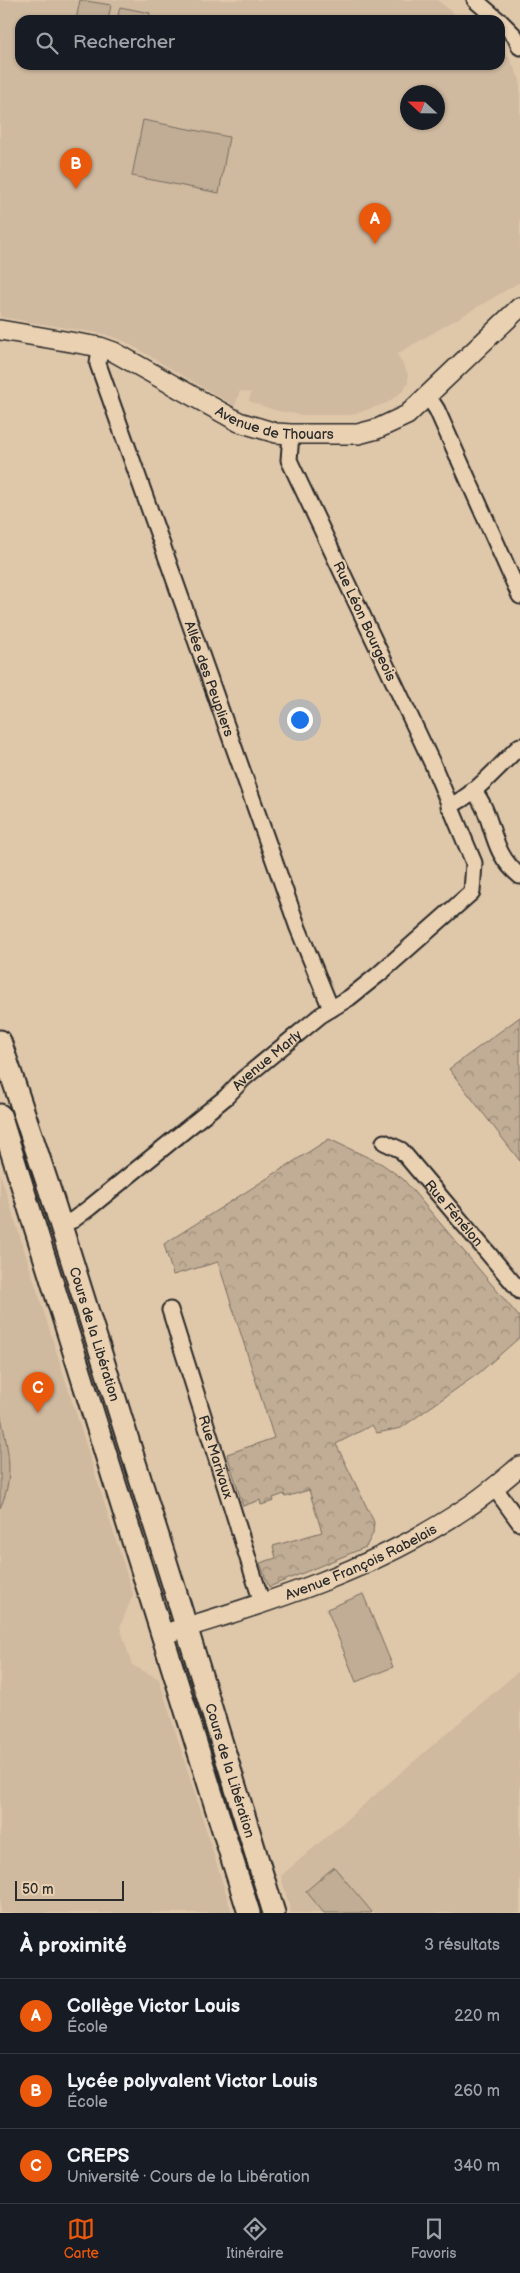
<!DOCTYPE html>
<html lang="fr">
<head>
<meta charset="utf-8">
<style>
  body { margin:0; font-family:"Balsamiq Sans",sans-serif; background:#242831; color:#f1f3f6 }
  .compass { position:absolute; left:400px; top:85px; width:45px; height:45px; border-radius:50%; background:#171b24; box-shadow:0 1px 4px #0004; rotate:292deg }
  .scale { position:absolute; left:15px; bottom:12px; width:109px; box-sizing:border-box; padding-left:5px; border:2px solid #2b2b2b; border-top:0; font-size:14px; line-height:18px; white-space:nowrap; color:#2b2b2b; -webkit-text-stroke:4px #ead1b2; paint-order:stroke }
  .you { position:absolute; left:299px; top:719px; width:18px; height:18px; margin:-12px; border:4px solid #fff; border-radius:50%; background:#1a73e8; box-shadow:0 0 0 8px #1a73e833 }
  .badge { display:grid; place-items:center; width:32px; height:32px; border-radius:50%; background:#ea580c; color:#fff; font-size:16px; font-weight:700 }
  .pin { position:absolute; translate:-50% -41px; filter:drop-shadow(0 1px 2px #0008) }
  .pin::after { content:''; position:absolute; top:26px; width:18px; height:15px; background:inherit; clip-path:polygon(0 0,100% 0,50% 100%) }
  .list { margin:0; padding:0; list-style:none }
  h2 { display:flex; justify-content:space-between; align-items:center; height:65px; margin:0; padding:0 20px; font-size:21px }
  h2 small { font-size:16px; font-weight:400; color:#9ea1a6 }
  .list li { display:grid; grid-template-columns:32px 1fr auto; gap:15px; align-items:center; box-sizing:border-box; height:75px; padding:0 20px; border-top:1px solid #363941 }
  .list b { display:block; font-size:19px; white-space:nowrap }
  .list p { margin:0; font-size:16px; white-space:nowrap; color:#9ea1a6 }
  .list em { font-size:16px; font-style:normal; color:#9ea1a6 }
  .icon { flex:none; width:28px; height:28px; fill:none; stroke:currentColor; stroke-width:2; stroke-linecap:round; stroke-linejoin:round }
  .map { position:relative; flex:none; width:520px; height:1913px; overflow:hidden }
  .search { position:absolute; background:#171b24; box-shadow:0 1px 4px #0004; left:15px; right:15px; top:15px; height:55px; display:flex; align-items:center; gap:12px; box-sizing:border-box; padding:0 18px; border-radius:15px; color:#9ea1a6; font-size:19px }
  .sheet { height:290px; background:#171b24 }
  nav { display:flex; justify-content:space-around; align-items:center; box-sizing:border-box; height:70px; border-top:1px solid #363941; background:#171b24; font-size:14px; color:#9ea1a6 }
  nav a { display:grid; justify-items:center; gap:2px }
  nav .on { color:#ea580c }
  .map>svg:first-child { display:block }
  .built { fill:#cfb99f; fill-rule:evenodd }
  .green { fill:#c1ad95; stroke:#766c60 }
  .park { fill:url(#park-crowns); stroke:#766c60 }
  .lines { fill:none; stroke-linecap:round; stroke-linejoin:round }
  .minor-casing { stroke:#2b2b2b; stroke-width:19 }
  .tertiary-casing { stroke:#2b2b2b; stroke-width:22 }
  .secondary-casing { stroke:#2b2b2b; stroke-width:25 }
  .minor { stroke:#ead1b2; stroke-width:15 }
  .tertiary { stroke:#ead1b2; stroke-width:19 }
  .secondary { stroke:#ead1b2; stroke-width:21 }
  .labels { text-anchor:middle; stroke-width:4.5; stroke-linejoin:round; paint-order:stroke }
  .street-label { font-size:14px; fill:#2b2b2b; stroke:#ead1b2 }
</style>
</head>
<body>
<div class="map">
<svg width="520" height="1913" viewBox="0 0 520 1913">
  <defs>
    <pattern id="park-crowns" width="20" height="18" patternUnits="userSpaceOnUse" patternTransform="scale(1.25)"><rect width="20" height="18" fill="#c1ad95"/><path d="M2 6a3 3 0 1 1 6 0M12 15a3 3 0 1 1 6 0" fill="none" stroke="#9d8d7a"/></pattern>
  </defs>
  <rect width="100%" height="100%" fill="#dfc7aa"/>
  <filter id="ink" filterUnits="userSpaceOnUse"><feTurbulence type="fractalNoise" baseFrequency=".02" numOctaves="2"/><feDisplacementMap in="SourceGraphic" scale="10" xChannelSelector="R" yChannelSelector="G"/><feConvolveMatrix kernelMatrix="1 2 1 2 8 2 1 2 1" color-interpolation-filters="sRGB"/></filter>
  <g filter="url(#ink)">
    <g class="built">
      <path d="M 0,0 L 437,0 L 462,20 L 20,20 L 20,65 L 500,65 L 500,50 L 509,57 L 520,80 L 520,282 L 397,354 L 408,374 L 408,383 L 404,390 L 387,403 L 351,415 L 302,415 L 274,410 L 249,401 L 251,393 L 240,391 L 235,406 L 124,341 L 104,334 L 0,317 ZM 408,92 L 438,92 L 438,122 L 408,122 Z"/>
      <path d="M 0,1173 L 133,1594 L 120,1627 L 132,1665 L 159,1679 L 232,1913 L 0,1913 Z"/>
      <path d="M 520,1670 L 520,1913 L 291,1913 L 281,1876 Z"/>
    </g>
    <g class="green">
      <path d="M 80,0 L 111,5 L 108,20 L 76,20 Z"/>
      <path d="M 120,7 L 150,13 L 149,20 L 117,20 Z"/>
      <path d="M 143,120 L 229,137 L 219,193 L 132,176 Z"/>
      <path d="M 0,1412 C 7,1446 16,1475 0,1508 Z"/>
      <path d="M 363,1594 L 393,1667 L 356,1682 L 327,1609 Z"/>
      <path d="M 334,1867 L 372,1912 L 371,1913 L 324,1913 L 306,1891 Z"/>
    </g>
    <g class="park">
      <path d="M 520,1017 L 520,1161 L 449,1069 Z"/>
      <path d="M 329,1139 L 382,1164 L 403,1179 L 520,1318 L 520,1337 L 479,1373 L 401,1428 L 377,1433 L 372,1425 L 336,1444 L 374,1522 L 373,1533 L 366,1547 L 269,1587 L 260,1563 L 276,1558 L 273,1546 L 322,1532 L 309,1490 L 285,1497 L 284,1494 L 273,1498 L 274,1501 L 261,1505 L 260,1500 L 243,1506 L 227,1454 L 274,1438 L 218,1262 L 173,1275 L 164,1244 Z"/>
    </g>
    <g class="lines">
      <defs>
        <g id="minor">
          <path d="M 475,0 L 498,20"/>
          <path d="M 500,21 L 515,36 L 520,47"/>
          <path id="s1" d="M 100,347 L 98,364 L 298,928 L 331,1009"/>
          <path d="M 428,396 L 437,410 L 520,596"/>
          <path d="M 473,790 C 496,817 488,851 520,876"/>
          <path d="M 449,806 C 473,797 500,765 520,746"/>
          <path id="s2" d="M 384,1142 L 401,1150 L 520,1291"/>
          <path id="s3" d="M 60,1224 L 73,1220 L 89,1208 L 226,1097 L 243,1079 L 321,1015 L 349,998 L 379,974 L 472,892 L 474,863 L 433,765 L 289,460 L 291,434"/>
          <path id="s4" d="M 170,1310 L 262,1603"/>
          <path d="M 494,1487 L 520,1523"/>
        </g>
        <g id="tertiary">
          <path id="s5" d="M 0,330 L 100,347 L 114,352 L 239,422 L 276,433 L 291,434 L 358,434 L 377,429 L 407,415 L 520,307"/>
          <path id="s6" d="M 164,1634 C 268,1603 374,1570 466,1508 C 485,1496 502,1481 520,1466"/>
        </g>
        <g id="secondary">
          <path id="s7" d="M 0,1041 L 52,1197 L 178,1600 L 274,1913"/>
          <path d="M 0,1115 L 249,1913"/>
        </g>
      </defs>
      <use href="#minor" class="minor-casing"/>
      <use href="#tertiary" class="tertiary-casing"/>
      <use href="#secondary" class="secondary-casing"/>
      <use href="#minor" class="minor"/>
      <use href="#tertiary" class="tertiary"/>
      <use href="#secondary" class="secondary"/>
    </g>
  </g>
  <g class="labels">
    <g class="street-label">
      <text dy="5" stroke="none"><textPath href="#s5" startOffset="295">Avenue de Thouars</textPath></text>
      <text transform="translate(365 621) rotate(65)" y="5">Rue Léon Bourgeois</text>
      <text dy="5" stroke="none"><textPath href="#s1" startOffset="351">Allée des Peupliers</textPath></text>
      <text dy="5" stroke="none"><textPath href="#s3" startOffset="265">Avenue Marly</textPath></text>
      <text dy="5" stroke="none"><textPath href="#s2" startOffset="101">Rue Fénélon</textPath></text>
      <text dy="5" stroke="none"><textPath href="#s7" startOffset="308">Cours de la Libération</textPath></text>
      <text dy="5" stroke="none"><textPath href="#s4" startOffset="154">Rue Marivaux</textPath></text>
      <text dy="5" stroke="none"><textPath href="#s6" startOffset="210">Avenue François Rabelais</textPath></text>
      <text dy="5" stroke="none"><textPath href="#s7" startOffset="765">Cours de la Libération</textPath></text>
    </g>
  </g>
</svg>
<svg class="compass" viewBox="-18 -18 36 36"><path d="M0-13l5 13h-10z" fill="#e53935"/><path d="M0 13l5-13h-10z" fill="#9ea1a6"/></svg>
<div class="scale">50 m</div>
<div class="you"></div>
<div class="pin badge" style="left:375px;top:244px">A</div>
<div class="pin badge" style="left:76px;top:189px">B</div>
<div class="pin badge" style="left:38px;top:1413px">C</div>
<div class="search"><svg class="icon" aria-label="search" viewBox="0 0 24 24"><circle cx="10" cy="10" r="6"/><path d="M15 15l6 6"/></svg>Rechercher</div>
</div>
<section class="sheet">
<h2>À proximité<small>3 résultats</small></h2>
<ul class="list">
<li><span class="badge">A</span><div><b>Collège Victor Louis</b><p>École</p></div><em>220 m</em></li>
<li><span class="badge">B</span><div><b>Lycée polyvalent Victor Louis</b><p>École</p></div><em>260 m</em></li>
<li><span class="badge">C</span><div><b>CREPS</b><p>Université · Cours de la Libération</p></div><em>340 m</em></li>
</ul>
</section>
<nav>
<a class="on"><svg class="icon" aria-label="map" viewBox="0 0 24 24"><path d="M3 6l6-2 6 2 6-2v14l-6 2-6-2-6 2zM9 4v14M15 6v14"/></svg>Carte</a>
<a><svg class="icon" aria-label="directions" viewBox="0 0 24 24"><path d="M12 3l9 9-9 9-9-9zM9 14v-3h6M13 9l2 2-2 2"/></svg>Itinéraire</a>
<a><svg class="icon" aria-label="saved" viewBox="0 0 24 24"><path d="M7 4h10v16l-5-4-5 4z"/></svg>Favoris</a>
</nav>
</body>
</html>
